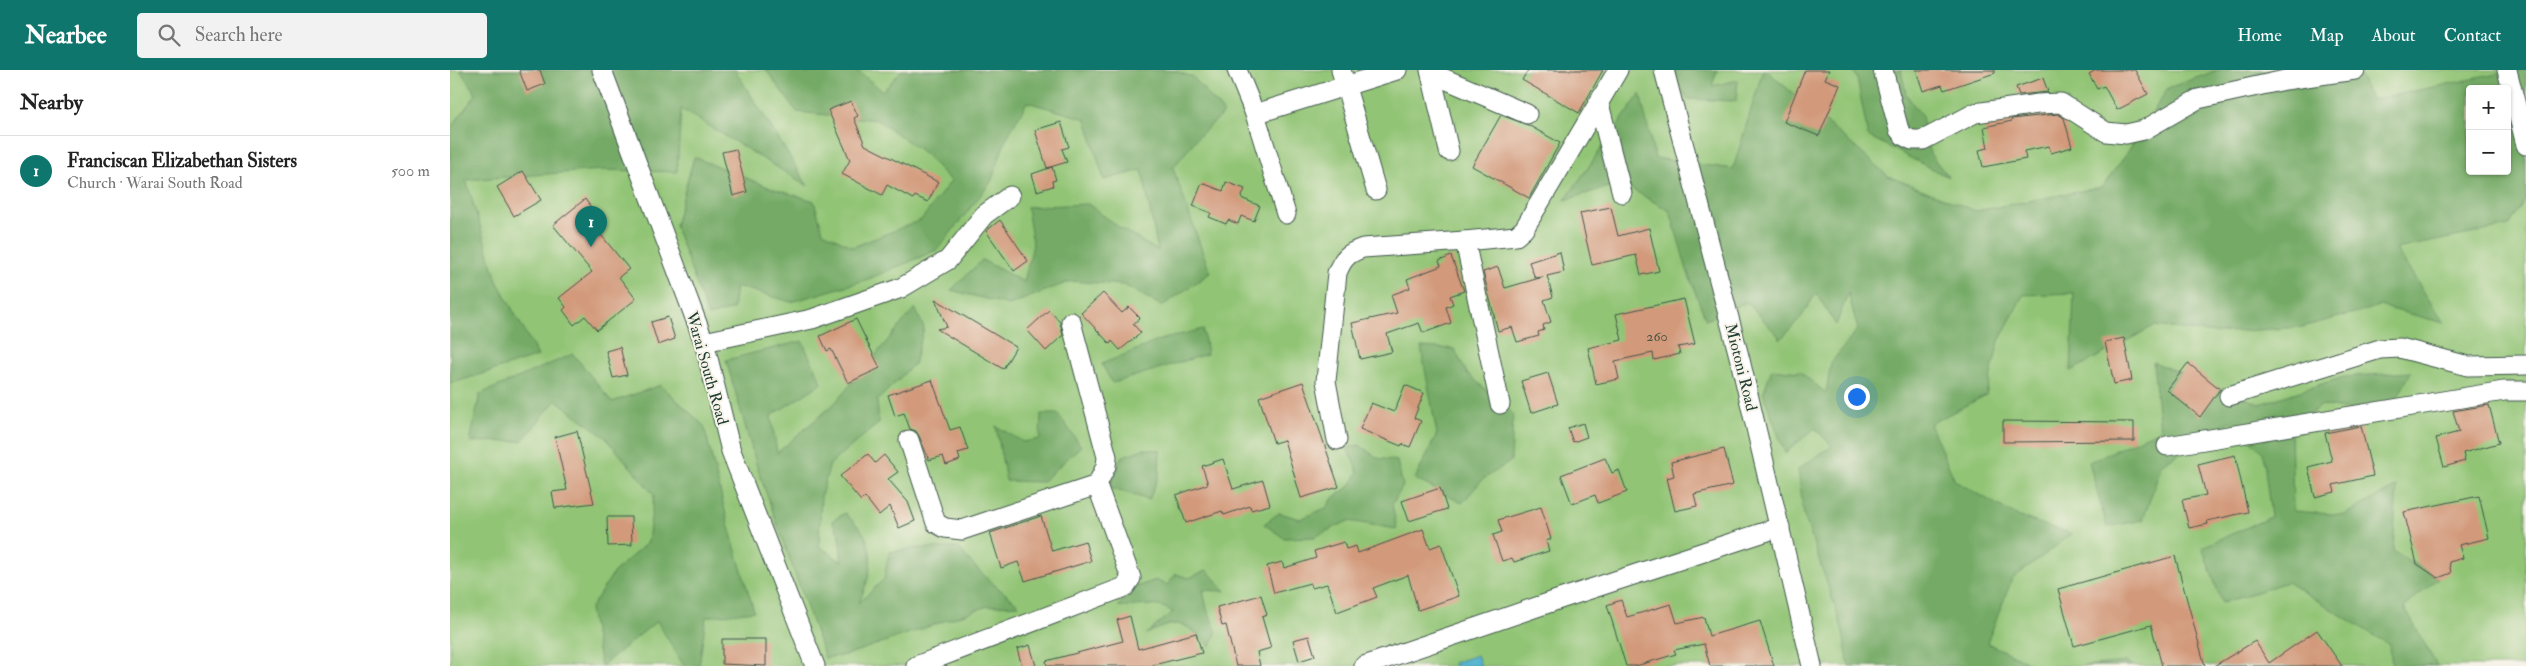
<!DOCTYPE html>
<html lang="en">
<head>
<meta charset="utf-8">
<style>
  body { margin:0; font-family:"IM FELL Double Pica",serif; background:#f2f2f2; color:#222 }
  .controls { position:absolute; right:15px; top:15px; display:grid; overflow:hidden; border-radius:5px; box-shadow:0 1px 4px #0004 }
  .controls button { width:45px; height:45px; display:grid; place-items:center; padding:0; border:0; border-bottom:1px solid #e0e0e0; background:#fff; color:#222; font:25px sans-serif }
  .you { position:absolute; left:1406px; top:326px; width:18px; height:18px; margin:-12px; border:4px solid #fff; border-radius:50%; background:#1a73e8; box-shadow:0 0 0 8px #1a73e833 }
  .badge { display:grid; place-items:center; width:32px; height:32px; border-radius:50%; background:#0f766e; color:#fff; font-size:16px; font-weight:700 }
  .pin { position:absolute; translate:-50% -41px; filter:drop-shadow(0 1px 2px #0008) }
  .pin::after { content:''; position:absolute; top:26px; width:18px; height:15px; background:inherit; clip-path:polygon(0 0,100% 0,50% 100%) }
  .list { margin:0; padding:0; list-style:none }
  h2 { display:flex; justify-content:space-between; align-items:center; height:65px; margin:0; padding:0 20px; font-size:21px }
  h2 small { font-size:16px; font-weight:400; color:#767676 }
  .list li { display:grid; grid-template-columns:32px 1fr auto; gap:15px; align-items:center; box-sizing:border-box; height:70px; padding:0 20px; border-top:1px solid #e0e0e0 }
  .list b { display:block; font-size:19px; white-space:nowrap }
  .list p { margin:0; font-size:16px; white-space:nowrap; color:#767676 }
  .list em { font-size:16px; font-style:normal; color:#767676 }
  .icon { flex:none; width:28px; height:28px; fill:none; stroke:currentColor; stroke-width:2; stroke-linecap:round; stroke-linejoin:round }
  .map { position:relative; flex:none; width:2076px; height:596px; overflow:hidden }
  header { display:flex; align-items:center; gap:30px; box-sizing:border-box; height:70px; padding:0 25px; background:#0f766e; color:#fff }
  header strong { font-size:24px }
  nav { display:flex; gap:28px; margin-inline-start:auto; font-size:18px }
  .search { width:350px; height:45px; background:#f2f2f2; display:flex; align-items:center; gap:12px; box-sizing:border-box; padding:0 18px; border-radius:5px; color:#767676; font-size:19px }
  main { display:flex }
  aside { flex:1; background:#fff }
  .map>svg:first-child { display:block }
  .green { fill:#91c474; stroke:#588054; fill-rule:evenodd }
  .forest { fill:#74aa66; stroke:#4a744d; fill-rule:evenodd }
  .water { fill:#54b4d2; stroke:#3a7883 }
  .building { fill:#d2997a }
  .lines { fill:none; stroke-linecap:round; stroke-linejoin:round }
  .minor-casing { stroke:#3f554a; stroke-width:21 }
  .minor { stroke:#fff; stroke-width:19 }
  .labels { text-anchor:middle; stroke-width:4; stroke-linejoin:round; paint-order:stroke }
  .number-label { font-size:14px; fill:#4c5446 }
  .street-label { font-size:16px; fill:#1f3d34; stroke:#f7f3e8 }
</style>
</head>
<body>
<header>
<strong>Nearbee</strong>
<div class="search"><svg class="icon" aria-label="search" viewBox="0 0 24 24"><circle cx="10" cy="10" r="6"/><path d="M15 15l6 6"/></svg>Search here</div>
<nav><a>Home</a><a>Map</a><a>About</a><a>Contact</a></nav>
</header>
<main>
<aside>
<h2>Nearby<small></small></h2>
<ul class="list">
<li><span class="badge">1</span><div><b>Franciscan Elizabethan Sisters</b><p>Church · Warai South Road</p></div><em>500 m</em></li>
</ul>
</aside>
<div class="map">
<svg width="2076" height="596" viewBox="0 0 2076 596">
  <rect width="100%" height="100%" fill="#f7f3e8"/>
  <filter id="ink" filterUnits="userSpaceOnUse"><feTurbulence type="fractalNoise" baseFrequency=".02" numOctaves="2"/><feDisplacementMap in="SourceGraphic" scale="10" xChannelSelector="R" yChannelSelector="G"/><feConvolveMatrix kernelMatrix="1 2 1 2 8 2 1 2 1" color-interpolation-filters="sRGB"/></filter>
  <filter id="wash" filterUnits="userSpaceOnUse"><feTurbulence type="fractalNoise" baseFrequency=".0096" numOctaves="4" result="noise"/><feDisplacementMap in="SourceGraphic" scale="20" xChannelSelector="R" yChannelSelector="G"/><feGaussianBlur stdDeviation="1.12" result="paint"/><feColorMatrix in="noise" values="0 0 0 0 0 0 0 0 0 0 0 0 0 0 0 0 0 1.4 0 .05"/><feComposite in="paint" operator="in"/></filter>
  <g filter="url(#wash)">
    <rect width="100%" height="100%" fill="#f4e0c5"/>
    <path class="green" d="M 0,0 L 2076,0 L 2076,596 L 0,596 ZM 2020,19 L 2057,19 L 2057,101 L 2020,101 Z"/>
    <g class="forest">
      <path d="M 10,0 L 285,0 L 358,116 L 231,39 L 227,102 L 151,100 L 16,110 L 47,211 L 88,286 L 0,314 L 0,59 L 26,24 Z"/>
      <path d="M 316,0 L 353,0 L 357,4 L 362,0 L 406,0 L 433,21 L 452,0 L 721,0 L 743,7 L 774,43 L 748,67 L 723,98 L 760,203 L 712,236 L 674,215 L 621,211 L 559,235 L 501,220 L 532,190 L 574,212 L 583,175 L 577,137 L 638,134 L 670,158 L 708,181 L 692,100 L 654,110 L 636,49 L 577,32 L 556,69 L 541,112 L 487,180 L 416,210 L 341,232 L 286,216 L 283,239 L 258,246 L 225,156 L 244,87 L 321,118 L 364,131 L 373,162 L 403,177 L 471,150 L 501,111 L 473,82 L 427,50 L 347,42 Z"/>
      <path d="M 1225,0 L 1267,0 L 1262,16 L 1288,10 L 1286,31 L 1237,29 L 1227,10 Z"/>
      <path d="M 1313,0 L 1316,0 L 1438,106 L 1526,141 L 1652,117 L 1676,85 L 1718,18 L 1768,0 L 1908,0 L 1921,30 L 2066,0 L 2076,0 L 2076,128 L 2059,156 L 1946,179 L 1994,253 L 1930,236 L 1852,257 L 1765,263 L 1704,256 L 1621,301 L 1624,223 L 1573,225 L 1549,271 L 1536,325 L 1480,354 L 1505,411 L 1567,446 L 1622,464 L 1562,509 L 1537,573 L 1586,596 L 1399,596 L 1392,558 L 1354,445 L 1348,399 L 1382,376 L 1365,358 L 1335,383 L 1313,323 L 1322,299 L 1350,302 L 1376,323 L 1381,293 L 1408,259 L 1398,223 L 1386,255 L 1366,223 L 1352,246 L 1331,269 L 1297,232 L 1256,250 L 1238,203 L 1220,141 L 1171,113 L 1115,130 L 1190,24 L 1205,88 L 1283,99 ZM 2020,19 L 2057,19 L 2057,101 L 2020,101 Z"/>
      <path d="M 1403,0 L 1451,0 L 1456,24 L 1472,47 L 1480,84 L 1498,107 L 1418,66 L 1407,8 Z"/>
      <path d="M 465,238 L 474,258 L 464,294 L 427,331 L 429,353 L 380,394 L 371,426 L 369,476 L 392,492 L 389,464 L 382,451 L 395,443 C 401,450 410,457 414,464 C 427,489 418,511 409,533 L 434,509 L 439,482 L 468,478 L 509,478 C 526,501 547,517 569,535 L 538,536 L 396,585 L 375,588 L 308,400 L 276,290 L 352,271 L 372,313 L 321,346 L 327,383 L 385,333 Z"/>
      <path d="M 753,259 L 757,284 L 662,313 L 652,294 L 710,270 Z"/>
      <path d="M 971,277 L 1004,279 L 1017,303 L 1063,344 L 1061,391 L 1032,410 L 1012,433 L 965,409 L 987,364 Z"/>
      <path d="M 123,284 L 162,332 L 211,315 L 254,356 L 280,461 L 304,541 L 256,547 L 249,596 L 234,596 L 207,551 L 151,596 L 140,539 L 164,502 L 198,472 L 204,425 L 156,368 L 106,330 L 72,371 L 20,372 L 30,324 Z"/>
      <path d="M 1703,292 L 1810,334 L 1893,307 L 1961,302 L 1937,347 L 1871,335 L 1841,360 L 1843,441 L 1894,445 L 1947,416 L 1943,481 L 1988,508 L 1954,537 L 1987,596 L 1942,596 L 1940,575 L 1837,512 L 1772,533 L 1752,477 L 1821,447 L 1813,383 L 1781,351 L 1712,394 L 1693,450 L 1657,457 L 1639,392 L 1710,360 Z"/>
      <path d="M 591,344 L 608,344 L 631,376 L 592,412 L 556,411 L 546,356 L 573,372 L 590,369 Z"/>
      <path d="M 910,375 L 927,388 L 947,391 L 953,416 L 942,434 L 947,459 L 898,451 L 864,467 L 834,468 L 814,454 L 829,443 L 850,449 L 876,438 L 884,427 L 900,416 L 908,402 L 897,378 Z"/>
      <path d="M 693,379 L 710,380 L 709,405 L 699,430 L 660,418 L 671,387 Z"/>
      <path d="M 757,500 L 775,521 L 753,520 L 757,539 L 767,562 L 760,576 C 733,551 731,548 696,564 L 723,542 C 704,530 691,538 668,536 L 686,517 L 706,510 L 717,515 L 726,504 L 739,508 Z"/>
      <path d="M 1676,592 L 1683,596 L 1634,596 Z"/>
    </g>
    <path class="water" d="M 1027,585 L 1031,596 L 1004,596 L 1003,593 Z"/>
    <g id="blocks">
      <g class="building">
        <path d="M 69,0 L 90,0 L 95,14 L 77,21 Z"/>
        <path d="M 1078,0 L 1153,0 L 1129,43 L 1072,10 Z"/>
        <path d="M 1355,0 L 1379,0 L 1375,9 L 1390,15 L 1369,66 L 1334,52 Z"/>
        <path d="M 1466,0 L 1545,0 L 1545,3 L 1494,20 L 1492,15 L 1473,21 Z"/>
        <path d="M 1646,0 L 1685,0 L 1698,24 L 1667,40 L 1654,16 L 1647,19 L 1639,4 Z"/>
        <path d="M 1593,8 L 1598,22 L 1569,25 L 1566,17 Z"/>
        <path d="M 401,31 L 408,46 L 404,48 L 415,75 L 488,112 L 478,132 L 465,126 L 463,129 L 437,115 L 432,125 L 392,104 L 400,90 L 378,40 Z"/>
        <path d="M 1608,44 L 1614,48 L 1622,77 L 1601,83 L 1599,76 L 1574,81 L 1576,89 L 1533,97 L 1529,80 L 1538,78 L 1534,57 L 1562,51 L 1561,49 Z"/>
        <path d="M 1051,45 L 1078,55 L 1110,73 L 1079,128 L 1022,96 Z"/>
        <path d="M 611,52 L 619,77 L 612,79 L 617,92 L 597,98 L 585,60 Z"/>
        <path d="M 286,79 L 297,122 L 283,126 L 272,82 Z"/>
        <path d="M 602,97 L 606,110 L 602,111 L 603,116 L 587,121 L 582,104 Z"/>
        <path d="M 73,101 L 91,130 L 64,146 L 47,117 Z"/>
        <path d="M 776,112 L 795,119 L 791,128 L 810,136 L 804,151 L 791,146 L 788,154 L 778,150 L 776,154 L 759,147 L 761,143 L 743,136 L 752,113 L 773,121 Z"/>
        <path d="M 135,129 L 145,143 L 138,149 L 179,199 L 169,207 L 186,229 L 147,260 L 135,246 L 124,255 L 113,240 L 116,237 L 109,228 L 142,202 L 103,155 Z"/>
        <path d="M 1161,137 L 1168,166 L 1199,158 L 1209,201 L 1191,205 L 1186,185 L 1142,195 L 1130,143 Z"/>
        <path d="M 550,150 L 578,191 L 564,201 L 536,161 Z"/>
        <path d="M 1110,182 L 1114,202 L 1097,206 L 1103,227 L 1094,230 L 1101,252 L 1093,255 L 1094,260 L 1088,262 L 1089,266 L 1067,272 L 1062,257 L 1048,261 L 1033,202 L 1048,197 L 1055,218 L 1093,207 L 1085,208 L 1079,192 Z"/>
        <path d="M 1001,186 L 1014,221 L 1000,226 L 1003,234 L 996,237 L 1001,253 L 973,263 L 969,253 L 937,264 L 942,282 L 910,289 L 902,253 L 947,243 L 941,225 L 960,218 L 957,209 L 991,196 L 989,191 Z"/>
        <path d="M 653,223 L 672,243 L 679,237 L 690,248 L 683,254 L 691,263 L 670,280 L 662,271 L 660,274 L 631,243 Z"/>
        <path d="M 485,229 L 566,277 L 553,299 L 487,259 L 497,257 Z"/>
        <path d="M 1234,229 L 1245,274 L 1228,277 L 1230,284 L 1204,290 L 1203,283 L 1165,291 L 1169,309 L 1146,314 L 1138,278 L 1172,270 L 1166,244 Z"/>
        <path d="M 599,240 L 610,252 L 613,265 L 596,281 L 577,260 Z"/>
        <path d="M 218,247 L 225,269 L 208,275 L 201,252 Z"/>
        <path d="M 406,249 L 430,298 L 398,313 L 381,279 L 377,281 L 370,266 Z"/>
        <path d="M 1674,268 L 1682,310 L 1664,314 L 1655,272 Z"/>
        <path d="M 170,277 L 177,305 L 163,308 L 156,281 Z"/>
        <path d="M 1738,293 L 1770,319 L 1750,347 L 1717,320 Z"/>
        <path d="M 1098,303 L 1108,334 L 1081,343 L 1071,311 Z"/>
        <path d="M 482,310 L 500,360 L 510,357 L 518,380 L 508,383 L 510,390 L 496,395 L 493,386 L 479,390 L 469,366 L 466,361 L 460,359 L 454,343 L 445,346 L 438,325 Z"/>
        <path d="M 853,312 L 889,417 L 851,428 L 834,370 L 824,373 L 809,327 Z"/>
        <path d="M 955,315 L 974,323 L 964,348 L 971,351 L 960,377 L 952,374 L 951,376 L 910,359 L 921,333 L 944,342 Z"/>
        <path d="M 2039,335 L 2049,373 L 2013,383 L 2015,391 L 1994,397 L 1986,368 L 2009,362 L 2003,341 Z"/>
        <path d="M 1553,351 L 1684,352 L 1684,371 L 1553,372 Z"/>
        <path d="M 1133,353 L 1137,367 L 1123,372 L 1118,358 Z"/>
        <path d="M 1911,356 L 1923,406 L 1883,415 L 1885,422 L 1865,427 L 1858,397 L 1882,391 L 1875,363 Z"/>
        <path d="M 127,361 L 144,433 L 105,438 L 102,422 L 117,420 L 105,367 Z"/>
        <path d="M 1274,379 L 1283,415 L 1244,424 L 1247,436 L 1225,441 L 1217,408 L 1224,406 L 1221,392 Z"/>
        <path d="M 418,384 L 425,393 L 434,385 L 448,402 L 438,409 L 458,432 L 465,451 L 449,458 L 440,436 L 429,445 L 415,427 L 411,431 L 390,406 Z"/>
        <path d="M 1785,385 L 1798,442 L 1757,451 L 1758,454 L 1739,458 L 1732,430 L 1756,425 L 1748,394 Z"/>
        <path d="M 1155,388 L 1162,403 L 1169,400 L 1177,422 L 1148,433 L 1145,425 L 1122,434 L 1111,405 Z"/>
        <path d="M 773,389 L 783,419 L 813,410 L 820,435 L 801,440 L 800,436 L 774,445 L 772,441 L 736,453 L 726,425 L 758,414 L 752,396 Z"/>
        <path d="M 990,418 L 997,439 L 959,451 L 952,431 Z"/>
        <path d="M 2029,426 L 2039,468 L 2009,475 L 2013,488 L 1999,492 L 2001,503 L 1988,508 L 1967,494 L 1954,442 Z"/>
        <path d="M 1091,437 L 1101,469 L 1096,471 L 1099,481 L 1064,492 L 1062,488 L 1052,491 L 1043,465 L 1052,462 L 1048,450 Z"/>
        <path d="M 591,446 L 602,481 L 635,471 L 641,491 L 575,511 L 568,492 L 551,498 L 540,463 Z"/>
        <path d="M 157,447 L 181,447 L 182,475 L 158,476 Z"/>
        <path d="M 973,459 L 980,478 L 991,474 L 1009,526 L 968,540 L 958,505 L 923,518 L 927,527 L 887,542 L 877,514 L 862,518 L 860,513 L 824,523 L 817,496 L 832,492 L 834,498 L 866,488 L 864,481 L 894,472 L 896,479 L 906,476 L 908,483 Z"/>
        <path d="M 1725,486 L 1755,596 L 1712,596 L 1701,555 L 1624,576 L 1608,519 Z"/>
        <path d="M 811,525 L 817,545 L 812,547 L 821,578 L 807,582 L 810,596 L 786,596 L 776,555 L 772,556 L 767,537 Z"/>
        <path d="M 1171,530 L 1177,547 L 1221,534 L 1227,553 L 1254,547 L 1259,566 L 1310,551 L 1324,596 L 1260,596 L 1254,574 L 1224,580 L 1226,584 L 1186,596 L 1176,596 L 1157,535 Z"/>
        <path d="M 680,546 L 688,579 L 746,563 L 752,583 L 699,596 L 597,596 L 596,591 L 673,571 L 667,550 Z"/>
        <path d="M 1867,560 L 1892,596 L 1764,596 L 1805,571 L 1819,593 Z"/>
        <path d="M 859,566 L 865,586 L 849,591 L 843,570 Z"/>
        <path d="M 272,569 L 316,569 L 316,596 L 272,594 Z"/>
        <path d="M 580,575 L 586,596 L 572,596 L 567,579 Z"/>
      </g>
    </g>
  </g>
  <g filter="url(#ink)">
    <use href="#blocks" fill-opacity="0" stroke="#3f554a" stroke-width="1"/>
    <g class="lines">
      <defs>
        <g id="minor">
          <path d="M 152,0 L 254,272 L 281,381 L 365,596"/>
          <path d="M 787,0 L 805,44 L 836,144"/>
          <path d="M 891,0 L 926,120"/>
          <path d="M 980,0 L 999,81"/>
          <path d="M 1214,0 L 1290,290 L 1362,596"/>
          <path d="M 1433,0 L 1449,60 L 1454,66 L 1462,70 L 1473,70 L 1525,43 L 1588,34 L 1611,33 L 1656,62 L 1676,64 L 1694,60 L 1748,29 L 1835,10 L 1905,0"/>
          <path d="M 2057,0 L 2076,75"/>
          <path d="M 981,3 L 1077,44"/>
          <path d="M 1149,34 L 1172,123"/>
          <path d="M 805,44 L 947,0"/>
          <path d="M 254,272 L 362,249 L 451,218 L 498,190 L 534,145 L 560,126"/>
          <path d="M 1779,326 L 1930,279 L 1950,278 L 2018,296 L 2076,295"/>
          <path d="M 1050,334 L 1015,171 L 1066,166 L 1074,159 L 1168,0"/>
          <path d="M 459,370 L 486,453 L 495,458 L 512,460 L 647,415"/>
          <path d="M 887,370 L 876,311 L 887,203 C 893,188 898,183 913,178 L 1015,171"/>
          <path d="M 1717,376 L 2054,321 L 2076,321"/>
          <path d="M 466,596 L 675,517 L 681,508 L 647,415 L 656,396 L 657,387 L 621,252"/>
          <path d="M 914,596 L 1113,528 L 1330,457"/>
        </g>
      </defs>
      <use href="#minor" class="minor-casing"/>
      <use href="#minor" class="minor"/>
    </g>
  </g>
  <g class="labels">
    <g class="number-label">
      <text x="1207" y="271">260</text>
    </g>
    <g class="street-label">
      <text transform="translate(1292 297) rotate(76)" y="6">Miotoni Road</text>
      <text transform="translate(258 298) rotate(74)" y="6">Warai South Road</text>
    </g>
  </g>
</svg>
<div class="controls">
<button>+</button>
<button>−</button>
</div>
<div class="you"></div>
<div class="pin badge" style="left:141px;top:177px">1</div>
</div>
</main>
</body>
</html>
